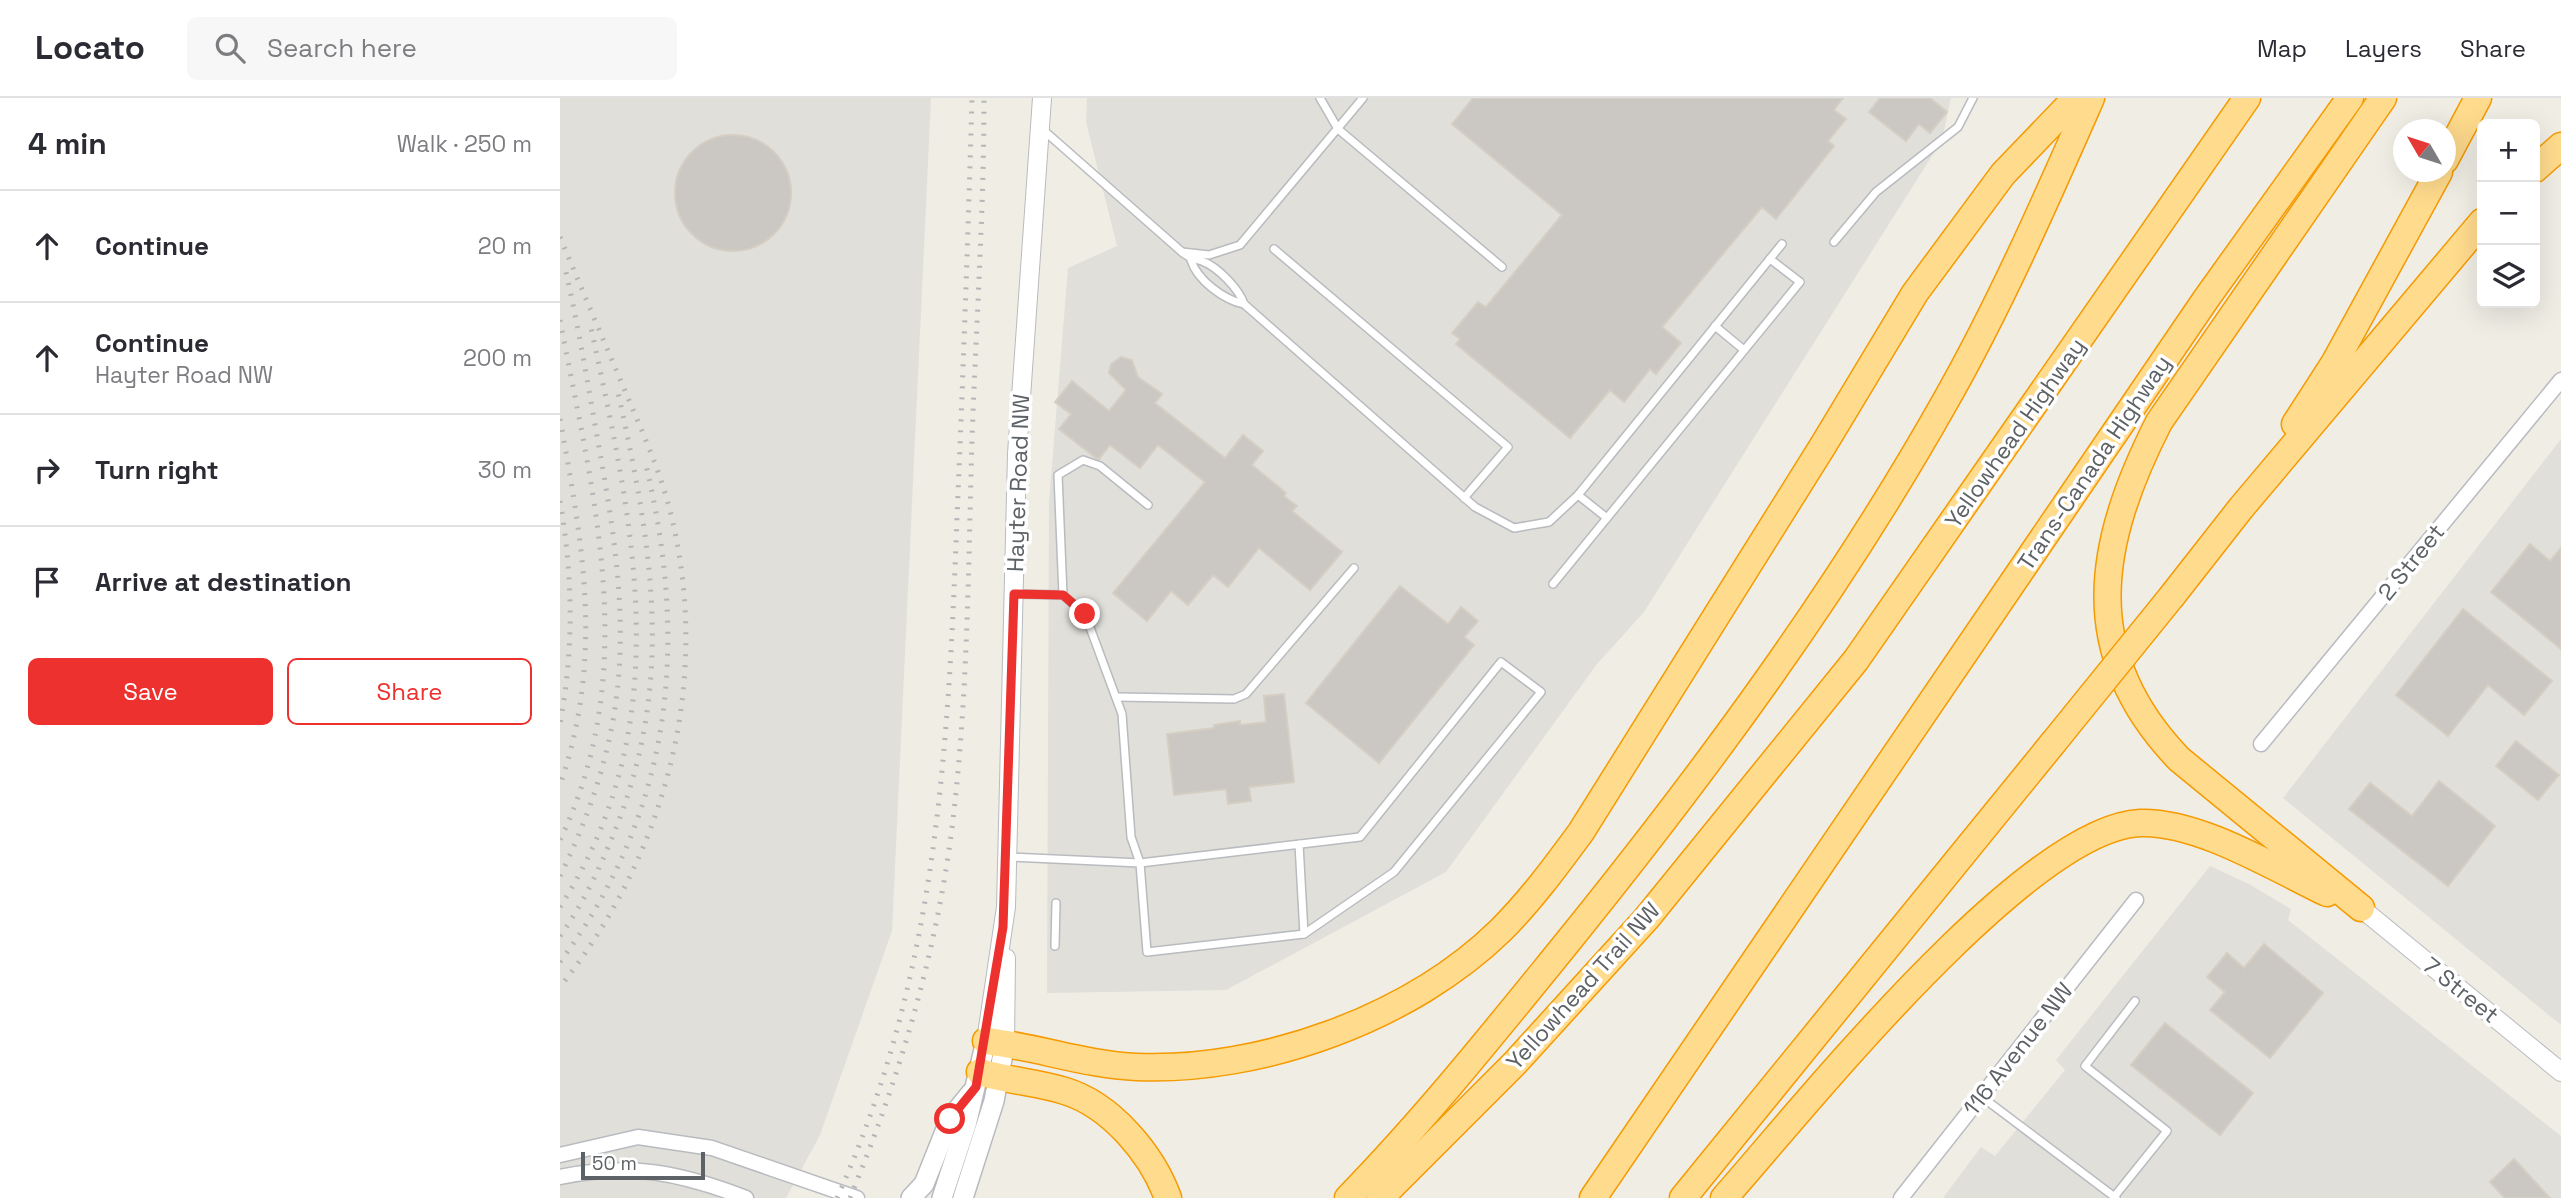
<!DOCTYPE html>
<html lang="en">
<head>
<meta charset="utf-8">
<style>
  body { margin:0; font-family:"Space Grotesk",sans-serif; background:#f7f7f7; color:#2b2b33 }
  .controls { position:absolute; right:21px; top:21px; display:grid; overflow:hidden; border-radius:10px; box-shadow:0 7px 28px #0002 }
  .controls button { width:63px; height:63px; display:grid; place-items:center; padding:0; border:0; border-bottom:2px solid #e1e1e2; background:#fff; color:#2b2b33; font:35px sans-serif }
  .compass { position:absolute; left:1833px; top:21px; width:63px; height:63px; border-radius:50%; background:#fff; box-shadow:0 7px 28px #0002; rotate:309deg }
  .scale { position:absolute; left:21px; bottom:18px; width:124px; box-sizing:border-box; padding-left:7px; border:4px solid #5d6266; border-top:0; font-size:19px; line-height:24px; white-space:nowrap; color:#5d6266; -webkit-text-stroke:5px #fff; paint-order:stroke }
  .stop { position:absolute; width:21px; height:21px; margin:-16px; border:5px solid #ed312e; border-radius:50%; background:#fff }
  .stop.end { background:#ed312e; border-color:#fff; box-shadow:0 2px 7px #0008 }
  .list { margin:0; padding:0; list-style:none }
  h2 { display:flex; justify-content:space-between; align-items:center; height:91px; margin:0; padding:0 28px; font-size:30px }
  h2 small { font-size:23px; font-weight:400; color:#7c7c81 }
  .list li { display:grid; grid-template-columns:46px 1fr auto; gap:21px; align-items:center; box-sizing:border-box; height:112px; padding:0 28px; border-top:2px solid #e1e1e2 }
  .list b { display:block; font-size:26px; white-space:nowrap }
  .list p { margin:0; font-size:23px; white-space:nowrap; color:#7c7c81 }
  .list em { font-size:23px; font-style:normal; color:#7c7c81 }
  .actions { display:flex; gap:14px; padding:21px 28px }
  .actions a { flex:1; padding:16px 0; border:2px solid #ed312e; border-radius:10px; text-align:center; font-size:24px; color:#ed312e }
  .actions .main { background:#ed312e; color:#fff }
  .icon { flex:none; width:38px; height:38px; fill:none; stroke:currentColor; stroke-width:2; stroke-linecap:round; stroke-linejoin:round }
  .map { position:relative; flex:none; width:2001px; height:1100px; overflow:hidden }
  header { display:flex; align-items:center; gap:42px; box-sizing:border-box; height:98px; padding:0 35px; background:#fff; border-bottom:2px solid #e1e1e2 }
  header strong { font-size:33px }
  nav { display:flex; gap:38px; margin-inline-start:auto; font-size:24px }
  .search { width:490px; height:63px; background:#f7f7f7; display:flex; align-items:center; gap:18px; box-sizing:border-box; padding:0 24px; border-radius:10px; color:#7c7c81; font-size:26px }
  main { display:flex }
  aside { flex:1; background:#fff }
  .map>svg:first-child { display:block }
  .industrial { fill:#e1dfda }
  .building { fill:#cbc7c2; stroke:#d5cec3; stroke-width:2 }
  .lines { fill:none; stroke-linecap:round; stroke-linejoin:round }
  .service-casing { stroke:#b8bbbf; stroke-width:10 }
  .minor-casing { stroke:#b8bbbf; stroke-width:17 }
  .tertiary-casing { stroke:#b8bbbf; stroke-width:20 }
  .secondary-casing { stroke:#b7babf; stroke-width:22 }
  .motorway-casing { stroke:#f59a00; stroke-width:29 }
  .service { stroke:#fff; stroke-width:7 }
  .minor { stroke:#fff; stroke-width:14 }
  .tertiary { stroke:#fff; stroke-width:18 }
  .secondary { stroke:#fff; stroke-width:19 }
  .motorway { stroke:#ffdb8d; stroke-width:26 }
  .rail { stroke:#b4b5b6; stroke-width:5; stroke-dasharray:2 9; stroke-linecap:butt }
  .motorway-bridge-casing { stroke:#f59a00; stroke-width:29; stroke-linecap:butt }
  .motorway-bridge { stroke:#ffdb8d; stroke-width:26 }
  .route { stroke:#ed312e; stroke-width:9 }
  .labels { text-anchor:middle; stroke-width:7; stroke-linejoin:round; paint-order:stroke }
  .street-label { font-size:23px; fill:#5d6266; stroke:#fff }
</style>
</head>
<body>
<header>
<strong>Locato</strong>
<div class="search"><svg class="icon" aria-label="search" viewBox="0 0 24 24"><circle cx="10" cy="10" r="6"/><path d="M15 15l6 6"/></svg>Search here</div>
<nav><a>Map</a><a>Layers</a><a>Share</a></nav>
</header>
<main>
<aside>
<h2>4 min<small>Walk · 250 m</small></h2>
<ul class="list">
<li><svg class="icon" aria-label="ahead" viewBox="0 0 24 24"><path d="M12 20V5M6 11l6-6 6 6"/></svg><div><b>Continue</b></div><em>20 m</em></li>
<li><svg class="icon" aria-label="ahead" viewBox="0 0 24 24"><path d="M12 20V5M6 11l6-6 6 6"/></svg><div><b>Continue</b><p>Hayter Road NW</p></div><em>200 m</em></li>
<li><svg class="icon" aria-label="right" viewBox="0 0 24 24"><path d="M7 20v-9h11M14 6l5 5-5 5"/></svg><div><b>Turn right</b></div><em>30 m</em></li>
<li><svg class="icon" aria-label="arrive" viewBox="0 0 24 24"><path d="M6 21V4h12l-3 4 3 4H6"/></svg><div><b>Arrive at destination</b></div></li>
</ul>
<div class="actions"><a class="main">Save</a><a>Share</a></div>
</aside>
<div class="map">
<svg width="2001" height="1100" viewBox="0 0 2001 1100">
  <rect width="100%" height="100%" fill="#f0ede5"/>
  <g class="industrial">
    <path d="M 0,0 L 371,0 L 332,833 L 260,1037 L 226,1100 L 0,1100 Z"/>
    <path d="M 527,0 L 1391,0 L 1382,42 L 1084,514 L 1037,566 L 886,774 L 666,892 L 487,895 L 489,404 L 508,170 L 557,148 L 526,24 Z"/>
    <path d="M 2001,341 L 2001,927 L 1723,700 Z"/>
    <path d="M 1650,768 L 1689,786 L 1731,811 L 1728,822 L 2001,1038 L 2001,1100 L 1383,1100 L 1421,1049 L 1435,1058 L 1505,972 L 1496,962 Z"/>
  </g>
  <g class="building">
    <path d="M 913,0 L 1283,0 L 1274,12 L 1286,21 L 1268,43 L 1274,48 L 1216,121 L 1202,109 L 1102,229 L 1121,245 L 1096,276 L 1090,271 L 1064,304 L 1050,292 L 1010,340 L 896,246 L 900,241 L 892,235 L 918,204 L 926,209 L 1002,117 L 892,26 Z"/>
    <path d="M 1320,0 L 1370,0 L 1387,14 L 1370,35 L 1359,26 L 1346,43 L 1309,14 Z"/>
    <circle cx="173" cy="95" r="58"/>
    <path d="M 561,259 L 572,262 L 578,279 L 602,296 L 595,305 L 665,360 L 683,337 L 703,353 L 692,367 L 726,395 L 724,398 L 737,408 L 732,413 L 782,454 L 750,492 L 699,450 L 668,489 L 653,477 L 628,507 L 611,493 L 587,523 L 553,495 L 645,384 L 598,347 L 580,370 L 550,347 L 539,361 L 536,360 L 499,331 L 511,316 L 495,304 L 512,283 L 549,313 L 566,292 L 549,275 L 551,266 Z"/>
    <path d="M 1970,446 L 1990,463 L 2001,450 L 2001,551 L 1931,494 Z"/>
    <path d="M 840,488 L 888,526 L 901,509 L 918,523 L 904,539 L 914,547 L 819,665 L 746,605 Z"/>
    <path d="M 1903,511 L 1992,583 L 1964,617 L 1928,587 L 1888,638 L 1836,597 Z"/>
    <path d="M 724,596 L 734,684 L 689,689 L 691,703 L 668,706 L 666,691 L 614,697 L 607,636 L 654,630 L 654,627 L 680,623 L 680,627 L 706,624 L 704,598 Z"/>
    <path d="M 1956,643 L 1999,677 L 1978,702 L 1936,668 Z"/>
    <path d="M 1879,683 L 1935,728 L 1888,788 L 1789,711 L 1810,685 L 1852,718 Z"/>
    <path d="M 1704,846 L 1763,895 L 1710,960 L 1650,912 L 1665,894 L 1647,879 L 1667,855 L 1684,870 Z"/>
    <path d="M 1605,925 L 1693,995 L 1660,1037 L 1571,967 Z"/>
    <path d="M 1954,1061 L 1990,1100 L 1945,1100 L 1930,1084 Z"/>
  </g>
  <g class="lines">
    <defs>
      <g id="service">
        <path d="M 760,0 L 778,31 L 942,169"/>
        <path d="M 481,30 L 622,154 L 649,157 L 680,147 L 803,0"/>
        <path d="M 1274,144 L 1316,94 L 1398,29 L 1413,0"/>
        <path d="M 714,151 L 948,349 L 904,400"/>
        <path d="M 622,154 C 630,161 633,160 642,163 C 658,169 679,191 684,206 L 915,409 L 954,430 L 989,424 L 1018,397 L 1222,146"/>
        <path d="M 631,162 C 637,182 664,202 684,206"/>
        <path d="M 1155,228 L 1184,252"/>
        <path d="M 1018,397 L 1047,420"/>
        <path d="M 588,407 L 540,368 L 523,362 L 498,377 L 503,497 L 525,516 L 562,616 L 571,739 L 580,765 L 800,739 L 941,564 L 981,594 L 834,774 L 744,836 L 739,746"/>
        <path d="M 993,486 L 1240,184 L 1210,161"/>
        <path d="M 455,496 L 503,497"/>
        <path d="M 557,599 L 674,601 L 686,596 L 794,470"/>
        <path d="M 449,759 L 580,765 L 587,854 L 744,836"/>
        <path d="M 495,848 L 496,805"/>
        <path d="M 1422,999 L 1556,1100"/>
        <path d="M 1554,1099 L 1607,1033 L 1525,968 L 1575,903"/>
      </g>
      <g id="minor">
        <path d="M 1701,646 L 2001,282"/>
        <path d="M 0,1057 L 78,1039 L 152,1050 L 297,1100"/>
        <path d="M 0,1079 C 70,1064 121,1075 186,1100"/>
        <path d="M 1341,1100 L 1576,802"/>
      </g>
      <g id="tertiary">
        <path d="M 1801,810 L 2001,974"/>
        <path d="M 426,943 L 446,809 L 457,356 L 482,0"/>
        <path d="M 445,945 L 446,860"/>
      </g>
      <g id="secondary">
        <path d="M 351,1100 L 364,1086 L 390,1021 L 411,995"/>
        <path d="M 382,1100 L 406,1027 L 426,943"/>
        <path d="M 403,1100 L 434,1003 L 445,945"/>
      </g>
      <g id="motorway">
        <path d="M 1885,62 L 1918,0"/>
        <path d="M 1975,71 L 2001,48"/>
        <path d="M 1735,326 L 1775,264 L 1879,74"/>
        <path d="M 1612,498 L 1681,410 L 1922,124"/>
        <path d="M 1801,810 L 1619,661 C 1516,554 1538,444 1599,324 L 1823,0"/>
        <path d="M 426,943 C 477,949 526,967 577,969 C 702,974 851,920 941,832 C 971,802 996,768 1021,734 L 1264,346 L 1355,195 L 1443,76 L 1516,0"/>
        <path d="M 420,974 C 448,983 477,984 505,993 C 551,1007 592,1056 608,1100"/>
        <path d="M 788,1100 C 866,1020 936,932 1006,846 C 1145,674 1278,494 1386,302 C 1441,205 1486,102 1531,0"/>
        <path d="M 820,1100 L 955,965 L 1086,821 L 1296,562 L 1687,0"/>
        <path d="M 1033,1100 L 1646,201 L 1790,0"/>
        <path d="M 1123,1100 L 1493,645"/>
        <path d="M 1164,1100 C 1242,1012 1466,730 1580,725 C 1639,723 1714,770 1767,795"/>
      </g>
    </defs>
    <use href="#service" class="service-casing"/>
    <use href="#minor" class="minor-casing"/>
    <use href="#tertiary" class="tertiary-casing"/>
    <use href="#secondary" class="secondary-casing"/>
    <use href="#motorway" class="motorway-casing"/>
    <use href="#service" class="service"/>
    <use href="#minor" class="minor"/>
    <use href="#tertiary" class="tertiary"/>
    <use href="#secondary" class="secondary"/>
    <use href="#motorway" class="motorway"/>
    <g class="rail">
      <path d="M 0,139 C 20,187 40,234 60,281 C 77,322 96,362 108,405 C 154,575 109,752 0,889"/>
      <path d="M 0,222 C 33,397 82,572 0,742"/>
      <path d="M 0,321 C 23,449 44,559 0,687"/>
      <path d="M 0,403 C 13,478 14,551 0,626"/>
      <path d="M 0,778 C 79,616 68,509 37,338 C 27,282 18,226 5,170"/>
      <path d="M 0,809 C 119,624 74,430 31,230"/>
      <path d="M 0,838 C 24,805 41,767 56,730 C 116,578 91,444 57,290"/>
      <path d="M 0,864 C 114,711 129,544 85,363"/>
      <path d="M 277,1100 C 376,880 388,657 397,420 C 403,280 408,140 412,0"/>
      <path d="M 290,1100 C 337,986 373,867 390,745 C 408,611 408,476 412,342 C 416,228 424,114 424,0"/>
    </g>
    <defs>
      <path id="motorway-bridge" d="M 1493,645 L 1612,498"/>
    </defs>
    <use href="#motorway-bridge" class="motorway-bridge-casing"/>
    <use href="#motorway-bridge" class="motorway-bridge"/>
  </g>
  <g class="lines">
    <path class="route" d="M 390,1021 L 416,989 L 443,829 L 454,496 L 503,497 L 525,516"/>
  </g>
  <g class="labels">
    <g class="street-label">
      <text transform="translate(1455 335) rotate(-55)" y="8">Yellowhead Highway</text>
      <text transform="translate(1534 365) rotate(-56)" y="8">Trans-Canada Highway</text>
      <text transform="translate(458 385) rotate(-88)" y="8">Hayter Road NW</text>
      <text transform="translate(1851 464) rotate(-51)" y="8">2 Street</text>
      <text transform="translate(1023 888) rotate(-48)" y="8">Yellowhead Trail NW</text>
      <text transform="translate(1901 892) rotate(39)" y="8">7 Street</text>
      <text transform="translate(1458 951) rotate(-52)" y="8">116 Avenue NW</text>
    </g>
  </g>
</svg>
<div class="controls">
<button>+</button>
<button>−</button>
<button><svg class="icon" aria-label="layers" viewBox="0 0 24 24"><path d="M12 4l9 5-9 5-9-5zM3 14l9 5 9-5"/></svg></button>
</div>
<svg class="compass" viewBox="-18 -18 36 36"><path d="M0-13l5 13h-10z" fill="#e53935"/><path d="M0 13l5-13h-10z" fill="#7c7c81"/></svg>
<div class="scale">50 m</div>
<div class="stop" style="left:390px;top:1021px"></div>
<div class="stop end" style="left:525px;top:516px"></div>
</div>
</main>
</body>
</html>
